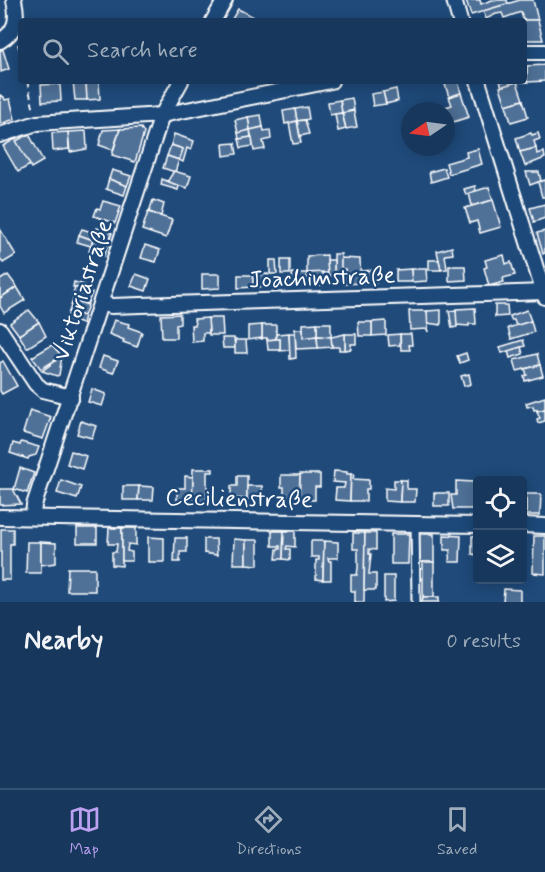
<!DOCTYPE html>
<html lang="en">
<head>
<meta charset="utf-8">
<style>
  body { margin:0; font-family:Mynerve,sans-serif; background:#203f62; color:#f1f3f6 }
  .controls { position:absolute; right:18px; bottom:18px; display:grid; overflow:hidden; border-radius:6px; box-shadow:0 3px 15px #0003 }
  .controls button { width:54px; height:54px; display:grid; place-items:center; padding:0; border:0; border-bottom:2px solid #365272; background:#17385c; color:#f1f3f6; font:30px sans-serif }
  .compass { position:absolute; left:401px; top:102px; width:54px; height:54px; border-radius:50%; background:#17385c; box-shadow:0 3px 15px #0003; rotate:257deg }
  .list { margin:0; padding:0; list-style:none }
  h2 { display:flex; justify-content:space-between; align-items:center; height:78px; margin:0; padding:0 24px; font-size:26px }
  h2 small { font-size:20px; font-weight:400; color:#9eacbb }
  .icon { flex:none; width:33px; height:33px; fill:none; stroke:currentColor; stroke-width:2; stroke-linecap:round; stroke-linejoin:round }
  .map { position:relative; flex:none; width:545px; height:602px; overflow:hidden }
  .search { position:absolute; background:#17385c; box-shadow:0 3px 15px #0003; left:18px; right:18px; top:18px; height:66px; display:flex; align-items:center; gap:15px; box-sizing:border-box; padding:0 21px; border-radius:6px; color:#9eacbb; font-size:22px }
  .sheet { height:186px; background:#17385c }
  nav { display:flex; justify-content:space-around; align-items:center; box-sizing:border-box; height:84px; border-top:2px solid #365272; background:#17385c; font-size:16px; color:#9eacbb }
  nav a { display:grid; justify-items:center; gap:3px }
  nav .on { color:#bca0f2 }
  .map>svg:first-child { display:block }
  .building { fill:#507197; stroke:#fff; stroke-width:1.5 }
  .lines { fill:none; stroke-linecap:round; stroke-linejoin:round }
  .service-casing { stroke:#fff; stroke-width:11 }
  .minor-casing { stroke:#fff; stroke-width:18 }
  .path { stroke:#fff; stroke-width:2; stroke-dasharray:6 4.5; stroke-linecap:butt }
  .service { stroke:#1f4a7a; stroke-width:7 }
  .minor { stroke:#1f4a7a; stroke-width:14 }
  .labels { text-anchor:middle; stroke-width:5; stroke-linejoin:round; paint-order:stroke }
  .street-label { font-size:24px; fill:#fff; stroke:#1f4a7a }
</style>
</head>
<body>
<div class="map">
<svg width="545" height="602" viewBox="0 0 545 602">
  <rect width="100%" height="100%" fill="#1f4a7a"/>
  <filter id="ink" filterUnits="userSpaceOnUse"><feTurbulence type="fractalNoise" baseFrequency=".0167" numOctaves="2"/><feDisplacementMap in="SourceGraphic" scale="12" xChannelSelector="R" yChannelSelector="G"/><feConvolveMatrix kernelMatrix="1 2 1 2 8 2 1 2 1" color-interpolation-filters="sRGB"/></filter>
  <g filter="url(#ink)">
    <g class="building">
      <path d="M 466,0 L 480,0 L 481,4 L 492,0 L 507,0 L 508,4 L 471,15 Z"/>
      <path d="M 520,0 L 533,0 L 538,20 L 523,20 L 521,12 L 504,18 L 502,13 L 496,14 L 486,19 L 483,11 Z"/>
      <path d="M 238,9 L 254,17 L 252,21 L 237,21 L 232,19 Z"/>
      <path d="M 523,20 L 538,20 L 543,40 L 524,40 Z"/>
      <path d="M 0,50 L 3,50 L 9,69 L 1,72 Z"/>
      <path d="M 545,65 L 545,81 L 527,82 L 527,66 Z"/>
      <path d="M 524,69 L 527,69 L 527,82 L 517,82 L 502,87 L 500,81 L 524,81 Z"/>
      <path d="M 73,81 L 86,81 L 87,100 L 75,100 Z"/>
      <path d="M 86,81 L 99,81 L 100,99 L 87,100 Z"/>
      <path d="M 444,81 L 458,81 L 461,93 L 449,97 Z"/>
      <path d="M 517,82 L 523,100 L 506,105 L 500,87 Z"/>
      <path d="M 60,84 L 61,101 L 42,102 L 41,85 Z"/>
      <path d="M 396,89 L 398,101 L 386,104 L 383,92 Z"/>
      <path d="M 383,92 L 386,104 L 373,106 L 371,94 Z"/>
      <path d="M 461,93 L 469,117 L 447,124 L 446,111 L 443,111 L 442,108 L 452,105 L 449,97 Z"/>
      <path d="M 0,95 L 4,97 L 5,100 L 10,99 L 15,119 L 0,124 Z"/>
      <path d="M 352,98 L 354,110 L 342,113 L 340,100 Z"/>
      <path d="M 340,100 L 342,113 L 330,115 L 328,102 Z"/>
      <path d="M 523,100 L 528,117 L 511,122 L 506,105 Z"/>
      <path d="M 307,107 L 309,119 L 297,121 L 295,109 Z"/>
      <path d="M 295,109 L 297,121 L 285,124 L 283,111 Z"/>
      <path d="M 354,111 L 357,127 L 346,129 L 342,113 Z"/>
      <path d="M 342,113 L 346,129 L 338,131 L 335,114 Z"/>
      <path d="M 261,115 L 263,127 L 250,130 L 248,117 Z"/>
      <path d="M 248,117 L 250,130 L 238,133 L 235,120 Z"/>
      <path d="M 305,120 L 309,134 L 300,136 L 297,121 Z"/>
      <path d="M 297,121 L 301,143 L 293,144 L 289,123 Z"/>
      <path d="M 263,127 L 264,131 L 270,130 L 271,139 L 263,141 L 265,149 L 254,151 L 250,130 Z"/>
      <path d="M 141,128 L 144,133 L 135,162 L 112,155 L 120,129 Z"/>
      <path d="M 120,129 L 113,150 L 99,145 L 103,130 Z"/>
      <path d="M 250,130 L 251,137 L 239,139 L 238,133 Z"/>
      <path d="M 86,131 L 87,149 L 70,152 L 68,132 Z"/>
      <path d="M 68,132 L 69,149 L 53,151 L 52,133 Z"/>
      <path d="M 531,133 L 532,135 L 538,133 L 540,139 L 534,141 L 536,148 L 520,152 L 516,138 Z"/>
      <path d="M 29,134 L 43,161 L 31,168 L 16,141 Z"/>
      <path d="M 174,134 L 194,141 L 191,150 L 187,148 L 183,162 L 179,160 L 183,149 L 171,145 Z"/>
      <path d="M 252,137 L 253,146 L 241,148 L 239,139 Z"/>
      <path d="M 15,139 L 30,165 L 18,172 L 3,146 Z"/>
      <path d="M 235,143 L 237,154 L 224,156 L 223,144 Z"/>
      <path d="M 171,145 L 183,149 L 179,160 L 167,156 Z"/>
      <path d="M 536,148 L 537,154 L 544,152 L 545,158 L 525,166 L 520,152 Z"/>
      <path d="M 478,149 L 482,164 L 449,174 L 446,163 L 467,157 L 466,152 Z"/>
      <path d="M 167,156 L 179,160 L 175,172 L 163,168 Z"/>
      <path d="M 444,168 L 447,177 L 431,182 L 429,172 Z"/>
      <path d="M 112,170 L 131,176 L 127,186 L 109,179 Z"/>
      <path d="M 174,171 L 191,176 L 187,188 L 167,182 Z"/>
      <path d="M 526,172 L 539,172 L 541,181 L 530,185 Z"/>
      <path d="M 109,179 L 127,186 L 124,195 L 106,189 Z"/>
      <path d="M 162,179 L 179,186 L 178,190 L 161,185 Z"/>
      <path d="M 545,180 L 545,197 L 542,197 L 538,182 Z"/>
      <path d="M 475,186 L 476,191 L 466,195 L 464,189 Z"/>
      <path d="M 489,187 L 493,200 L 472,206 L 469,193 Z"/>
      <path d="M 153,200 L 164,204 L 161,216 L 149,212 Z"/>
      <path d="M 493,200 L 501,227 L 480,233 L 477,221 L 470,223 L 465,208 Z"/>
      <path d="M 103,201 L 121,206 L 115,223 L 94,216 L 97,208 L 100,209 Z"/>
      <path d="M 545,204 L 545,218 L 534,222 L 530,208 Z"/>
      <path d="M 148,212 L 172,220 L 166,238 L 142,230 Z"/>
      <path d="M 97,228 L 112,233 L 108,244 L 93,240 Z"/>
      <path d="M 0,229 L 16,255 L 3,263 L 0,259 Z"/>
      <path d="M 82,229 L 92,232 L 93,240 L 79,235 Z"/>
      <path d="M 545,231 L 545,253 L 543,254 L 537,233 Z"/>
      <path d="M 79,235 L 93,240 L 91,246 L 77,242 Z"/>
      <path d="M 93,240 L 108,244 L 104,256 L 89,251 Z"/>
      <path d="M 145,245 L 160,250 L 156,262 L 141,258 Z"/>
      <path d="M 452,247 L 453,254 L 445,255 L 447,269 L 441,270 L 437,251 Z"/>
      <path d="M 334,254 L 341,254 L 342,274 L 334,274 Z"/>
      <path d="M 327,255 L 328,273 L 307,273 L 307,256 Z"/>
      <path d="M 504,255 L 506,264 L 511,262 L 515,275 L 503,278 L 504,282 L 489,286 L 484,268 L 487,267 L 485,260 Z"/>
      <path d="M 341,258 L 360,259 L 361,283 L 345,284 L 345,269 L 341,269 Z"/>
      <path d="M 270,260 L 276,260 L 277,274 L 270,274 Z"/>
      <rect x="281" y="260" width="9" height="14"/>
      <path d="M 327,260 L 334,260 L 334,276 L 328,275 Z"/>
      <path d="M 429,260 L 439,260 L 441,270 L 429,270 Z"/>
      <path d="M 449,266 L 465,266 L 466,280 L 449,281 Z"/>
      <path d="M 411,269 L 412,282 L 396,282 L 396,270 Z"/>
      <path d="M 411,269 L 426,269 L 427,281 L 412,282 Z"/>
      <path d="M 375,270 L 376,283 L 361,283 L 360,271 Z"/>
      <path d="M 323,272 L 323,285 L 308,285 L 307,273 Z"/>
      <path d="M 292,273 L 307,273 L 308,285 L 293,286 Z"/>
      <path d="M 136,274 L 150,279 L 146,291 L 131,286 Z"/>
      <path d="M 202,274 L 220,274 L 220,288 L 202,289 Z"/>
      <path d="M 268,274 L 268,287 L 253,287 L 253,275 Z"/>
      <path d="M 8,275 L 17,287 L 0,298 L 0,280 Z"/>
      <path d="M 238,275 L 253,275 L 253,287 L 238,288 Z"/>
      <path d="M 74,282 L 85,285 L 83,290 L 73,287 Z"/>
      <path d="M 17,287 L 25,300 L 4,313 L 0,306 L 0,298 Z"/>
      <path d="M 75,287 L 92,293 L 88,303 L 86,304 L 73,300 L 74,297 L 72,296 Z"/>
      <path d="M 73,300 L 88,305 L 84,316 L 69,312 Z"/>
      <path d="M 495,305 L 507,305 L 508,316 L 495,317 Z"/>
      <path d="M 475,308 L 476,324 L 469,324 L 469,326 L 456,325 L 456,309 Z"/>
      <path d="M 29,310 L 39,322 L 19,335 L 10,323 Z"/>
      <path d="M 441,310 L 441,325 L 427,323 L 427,311 Z"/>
      <path d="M 456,310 L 457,327 L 452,328 L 449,311 Z"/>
      <path d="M 527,310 L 531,321 L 516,326 L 514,320 L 511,320 L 510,316 Z"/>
      <path d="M 409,311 L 427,311 L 428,332 L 427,329 L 410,330 Z"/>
      <path d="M 69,312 L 84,316 L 82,324 L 67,319 Z"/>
      <path d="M 180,314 L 180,324 L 176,325 L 176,338 L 162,338 L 161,315 Z"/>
      <path d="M 208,318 L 222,318 L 223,335 L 209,335 Z"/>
      <path d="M 208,318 L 209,333 L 203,333 L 203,341 L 192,342 L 191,325 L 195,325 L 194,319 Z"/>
      <path d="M 114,320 L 129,324 L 128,327 L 142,332 L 137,347 L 123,342 L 124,340 L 109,334 Z"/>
      <path d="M 386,321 L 386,335 L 372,336 L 372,322 Z"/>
      <path d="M 531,321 L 534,332 L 511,339 L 508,328 Z"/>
      <path d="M 39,322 L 46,336 L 27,348 L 19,335 Z"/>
      <path d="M 358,322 L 372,322 L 372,336 L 359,336 Z"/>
      <path d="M 317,323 L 331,323 L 331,337 L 317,336 Z"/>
      <path d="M 317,323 L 317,336 L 303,338 L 303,324 Z"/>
      <path d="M 262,325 L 276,325 L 276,339 L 267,340 L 267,338 L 262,338 L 262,340 Z"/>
      <path d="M 262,325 L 262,338 L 248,340 L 248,326 Z"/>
      <path d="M 295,329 L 303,329 L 303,338 L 317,336 L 318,348 L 296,349 Z"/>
      <path d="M 289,333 L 290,350 L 280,351 L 280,339 L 276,339 L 276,334 Z"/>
      <path d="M 289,333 L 295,333 L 296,358 L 290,359 Z"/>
      <path d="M 345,334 L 356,334 L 356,344 L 351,344 L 351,349 L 345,350 Z"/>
      <path d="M 345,334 L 345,350 L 339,350 L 339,347 L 332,347 L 331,337 Z"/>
      <path d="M 400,334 L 411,334 L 412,345 L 409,345 L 410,350 L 401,350 Z"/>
      <path d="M 400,334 L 400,345 L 389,346 L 388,335 Z"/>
      <path d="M 317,336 L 331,337 L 332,347 L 318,348 Z"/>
      <path d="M 222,338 L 234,338 L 235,348 L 223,348 Z"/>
      <path d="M 276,339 L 280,339 L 280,350 L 268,350 L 267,340 Z"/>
      <path d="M 235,340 L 246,340 L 247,353 L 235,353 Z"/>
      <path d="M 523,340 L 525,346 L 502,353 L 500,347 Z"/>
      <path d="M 52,345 L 62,356 L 41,369 L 32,357 Z"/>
      <path d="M 521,347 L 523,354 L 510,358 L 508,351 Z"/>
      <path d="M 466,353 L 468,360 L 460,363 L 457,356 Z"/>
      <path d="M 537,354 L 540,365 L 517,371 L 514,360 Z"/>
      <path d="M 62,356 L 59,375 L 57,376 L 42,371 Z"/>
      <path d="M 103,356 L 118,361 L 113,373 L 99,368 Z"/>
      <path d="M 3,361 L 17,386 L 2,394 L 0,391 L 0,363 Z"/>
      <path d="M 540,365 L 543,376 L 525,381 L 524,376 L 527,375 L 525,369 Z"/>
      <path d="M 469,374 L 471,384 L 464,386 L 461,376 Z"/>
      <path d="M 92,389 L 106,394 L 102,406 L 88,402 Z"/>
      <path d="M 545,397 L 545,409 L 537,411 L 537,409 L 534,410 L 533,406 L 527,407 L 526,403 Z"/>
      <path d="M 545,409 L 545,421 L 538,423 L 537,419 L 540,418 L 537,411 Z"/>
      <path d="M 30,410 L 51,417 L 43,439 L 23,433 Z"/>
      <path d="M 81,421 L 96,426 L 92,438 L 77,434 Z"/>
      <path d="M 21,442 L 39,447 L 36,455 L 29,457 L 28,459 L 10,453 L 13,443 L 20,445 Z"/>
      <path d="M 71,451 L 86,456 L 82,469 L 67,464 Z"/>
      <path d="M 20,468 L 34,473 L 27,493 L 14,489 Z"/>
      <path d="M 193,469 L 213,469 L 213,472 L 207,472 L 207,502 L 192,501 Z"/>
      <path d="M 334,471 L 347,472 L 347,474 L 351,474 L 350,501 L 335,500 L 336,488 L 344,488 L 345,483 L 333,482 Z"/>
      <path d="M 300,474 L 320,474 L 320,487 L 315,487 L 315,500 L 299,500 Z"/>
      <path d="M 351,474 L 354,474 L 353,479 L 369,480 L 369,489 L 366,489 L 366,501 L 350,501 Z"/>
      <path d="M 281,475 L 300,475 L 299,500 L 284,500 L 284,487 L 281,487 Z"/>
      <path d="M 185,476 L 193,477 L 192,501 L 177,501 L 177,488 L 185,488 Z"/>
      <path d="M 237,476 L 247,476 L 247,499 L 231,498 L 231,486 L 237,486 Z"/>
      <path d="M 61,480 L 81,487 L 77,499 L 57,493 Z"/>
      <path d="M 394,480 L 401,480 L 400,502 L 385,501 L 385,488 L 394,489 Z"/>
      <path d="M 401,480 L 407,480 L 407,489 L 416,489 L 415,502 L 400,502 Z"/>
      <path d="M 456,481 L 474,482 L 473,495 L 476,496 L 474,509 L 453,509 L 451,495 L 456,495 Z"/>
      <path d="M 123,486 L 139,486 L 138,500 L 123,500 Z"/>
      <path d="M 139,486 L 154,487 L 153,500 L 138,500 Z"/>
      <rect x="247" y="486" width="15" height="13"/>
      <path d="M 0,489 L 13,489 L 21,504 L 0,505 Z"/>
      <rect x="434" y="493" width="15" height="13"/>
      <path d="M 526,494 L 541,494 L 540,515 L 526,515 Z"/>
      <rect x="522" y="498" width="4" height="17"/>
      <rect x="77" y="528" width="20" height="15"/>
      <path d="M 109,528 L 122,528 L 122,566 L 112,565 L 112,552 L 116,552 L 117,544 L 108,544 Z"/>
      <path d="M 122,528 L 136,528 L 136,545 L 128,544 L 127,551 L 132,552 L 132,561 L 122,561 Z"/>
      <path d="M 1,529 L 13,529 L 13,544 L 10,544 L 10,580 L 1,580 Z"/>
      <path d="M 272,531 L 284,531 L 283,559 L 276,559 L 277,549 L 280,549 L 280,546 L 272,546 Z"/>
      <path d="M 284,531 L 295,531 L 295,547 L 287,546 L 286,549 L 290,549 L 290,560 L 283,559 Z"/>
      <path d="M 353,533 L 365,533 L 364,602 L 355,602 L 355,591 L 351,591 L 351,575 L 357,575 L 358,568 L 358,549 L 353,549 Z"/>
      <path d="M 365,533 L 376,533 L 376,550 L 369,549 L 369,554 L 371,554 L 369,574 L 376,574 L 376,590 L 364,590 Z"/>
      <path d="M 391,534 L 409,534 L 408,564 L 391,564 Z"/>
      <rect x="419" y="534" width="15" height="28"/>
      <path d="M 444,535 L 461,536 L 460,562 L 449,562 L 450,550 L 444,550 Z"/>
      <path d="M 472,536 L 478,536 L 478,555 L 472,554 Z"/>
      <path d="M 534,536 L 545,536 L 545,574 L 533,573 Z"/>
      <path d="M 148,537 L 164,538 L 164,562 L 148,562 Z"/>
      <path d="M 175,538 L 187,538 L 187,552 L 180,552 L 180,562 L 174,562 Z"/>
      <path d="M 204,539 L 216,539 L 217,555 L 204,553 Z"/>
      <path d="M 234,539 L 246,540 L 246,564 L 233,564 Z"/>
      <path d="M 246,540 L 258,540 L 258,565 L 246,564 Z"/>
      <path d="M 311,541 L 324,541 L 323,580 L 316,579 L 316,560 L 319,560 L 319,557 L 311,557 Z"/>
      <path d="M 324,541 L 338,542 L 338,558 L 328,558 L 329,561 L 331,561 L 331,580 L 323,580 Z"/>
      <path d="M 27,542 L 41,542 L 41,573 L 26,573 Z"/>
      <path d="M 41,542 L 56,543 L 56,563 L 41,565 Z"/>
      <rect x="423" y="562" width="11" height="35"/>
      <path d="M 68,568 L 95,568 L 95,591 L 67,591 Z"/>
      <path d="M 384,576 L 394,576 L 394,601 L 384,602 Z"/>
      <path d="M 504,589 L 520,590 L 520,602 L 503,602 Z"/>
      <path d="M 423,597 L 439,597 L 439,602 L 422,602 Z"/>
    </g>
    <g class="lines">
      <defs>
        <path id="service" d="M 415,523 L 416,602"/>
        <g id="minor">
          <path d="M 454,0 L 460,21"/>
          <path d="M 213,21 L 225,0"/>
          <path d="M 0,41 C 17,31 18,18 14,0"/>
          <path d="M 524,52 L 545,52"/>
          <path d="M 478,81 L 545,297"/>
          <path d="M 0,135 L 37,123 L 162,115 L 331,81"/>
          <path d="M 101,303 L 111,306 L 545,292"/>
          <path d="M 0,330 L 36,384 L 43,390 L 71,397"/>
          <path d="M 33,516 L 34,505 L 162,115 L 181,81"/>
          <path d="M 0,517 L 478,525"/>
          <path d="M 522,525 L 545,526"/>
        </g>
      </defs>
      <use href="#service" class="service-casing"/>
      <use href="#minor" class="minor-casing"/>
      <g class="path">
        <path d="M 18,44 L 21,56"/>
        <path d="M 27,81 L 34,111"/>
      </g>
      <use href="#service" class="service"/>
      <use href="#minor" class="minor"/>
    </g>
  </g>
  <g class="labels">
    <g class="street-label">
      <text transform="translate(322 277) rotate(-2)" y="8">Joachimstraße</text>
      <text transform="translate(82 290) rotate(-72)" y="8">Viktoriastraße</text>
      <text transform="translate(239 498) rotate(1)" y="8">Cecilienstraße</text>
    </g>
  </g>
</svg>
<div class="controls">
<button><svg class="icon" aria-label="locate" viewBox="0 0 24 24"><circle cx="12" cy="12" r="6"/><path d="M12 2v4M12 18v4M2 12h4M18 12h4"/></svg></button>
<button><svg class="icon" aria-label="layers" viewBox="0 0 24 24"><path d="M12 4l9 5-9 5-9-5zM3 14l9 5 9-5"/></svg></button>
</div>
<svg class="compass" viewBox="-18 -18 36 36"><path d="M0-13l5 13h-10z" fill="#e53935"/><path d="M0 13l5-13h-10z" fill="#9eacbb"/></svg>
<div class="search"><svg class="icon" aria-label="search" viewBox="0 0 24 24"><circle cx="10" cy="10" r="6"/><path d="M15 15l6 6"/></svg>Search here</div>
</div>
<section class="sheet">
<h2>Nearby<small>0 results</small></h2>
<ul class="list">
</ul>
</section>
<nav>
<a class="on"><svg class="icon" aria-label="map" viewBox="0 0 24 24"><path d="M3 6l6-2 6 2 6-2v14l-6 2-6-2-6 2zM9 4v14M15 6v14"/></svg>Map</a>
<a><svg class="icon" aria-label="directions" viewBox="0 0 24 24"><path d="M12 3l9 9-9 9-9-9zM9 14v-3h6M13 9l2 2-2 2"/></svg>Directions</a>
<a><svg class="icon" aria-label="saved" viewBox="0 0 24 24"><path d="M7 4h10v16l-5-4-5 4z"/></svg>Saved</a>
</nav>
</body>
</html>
